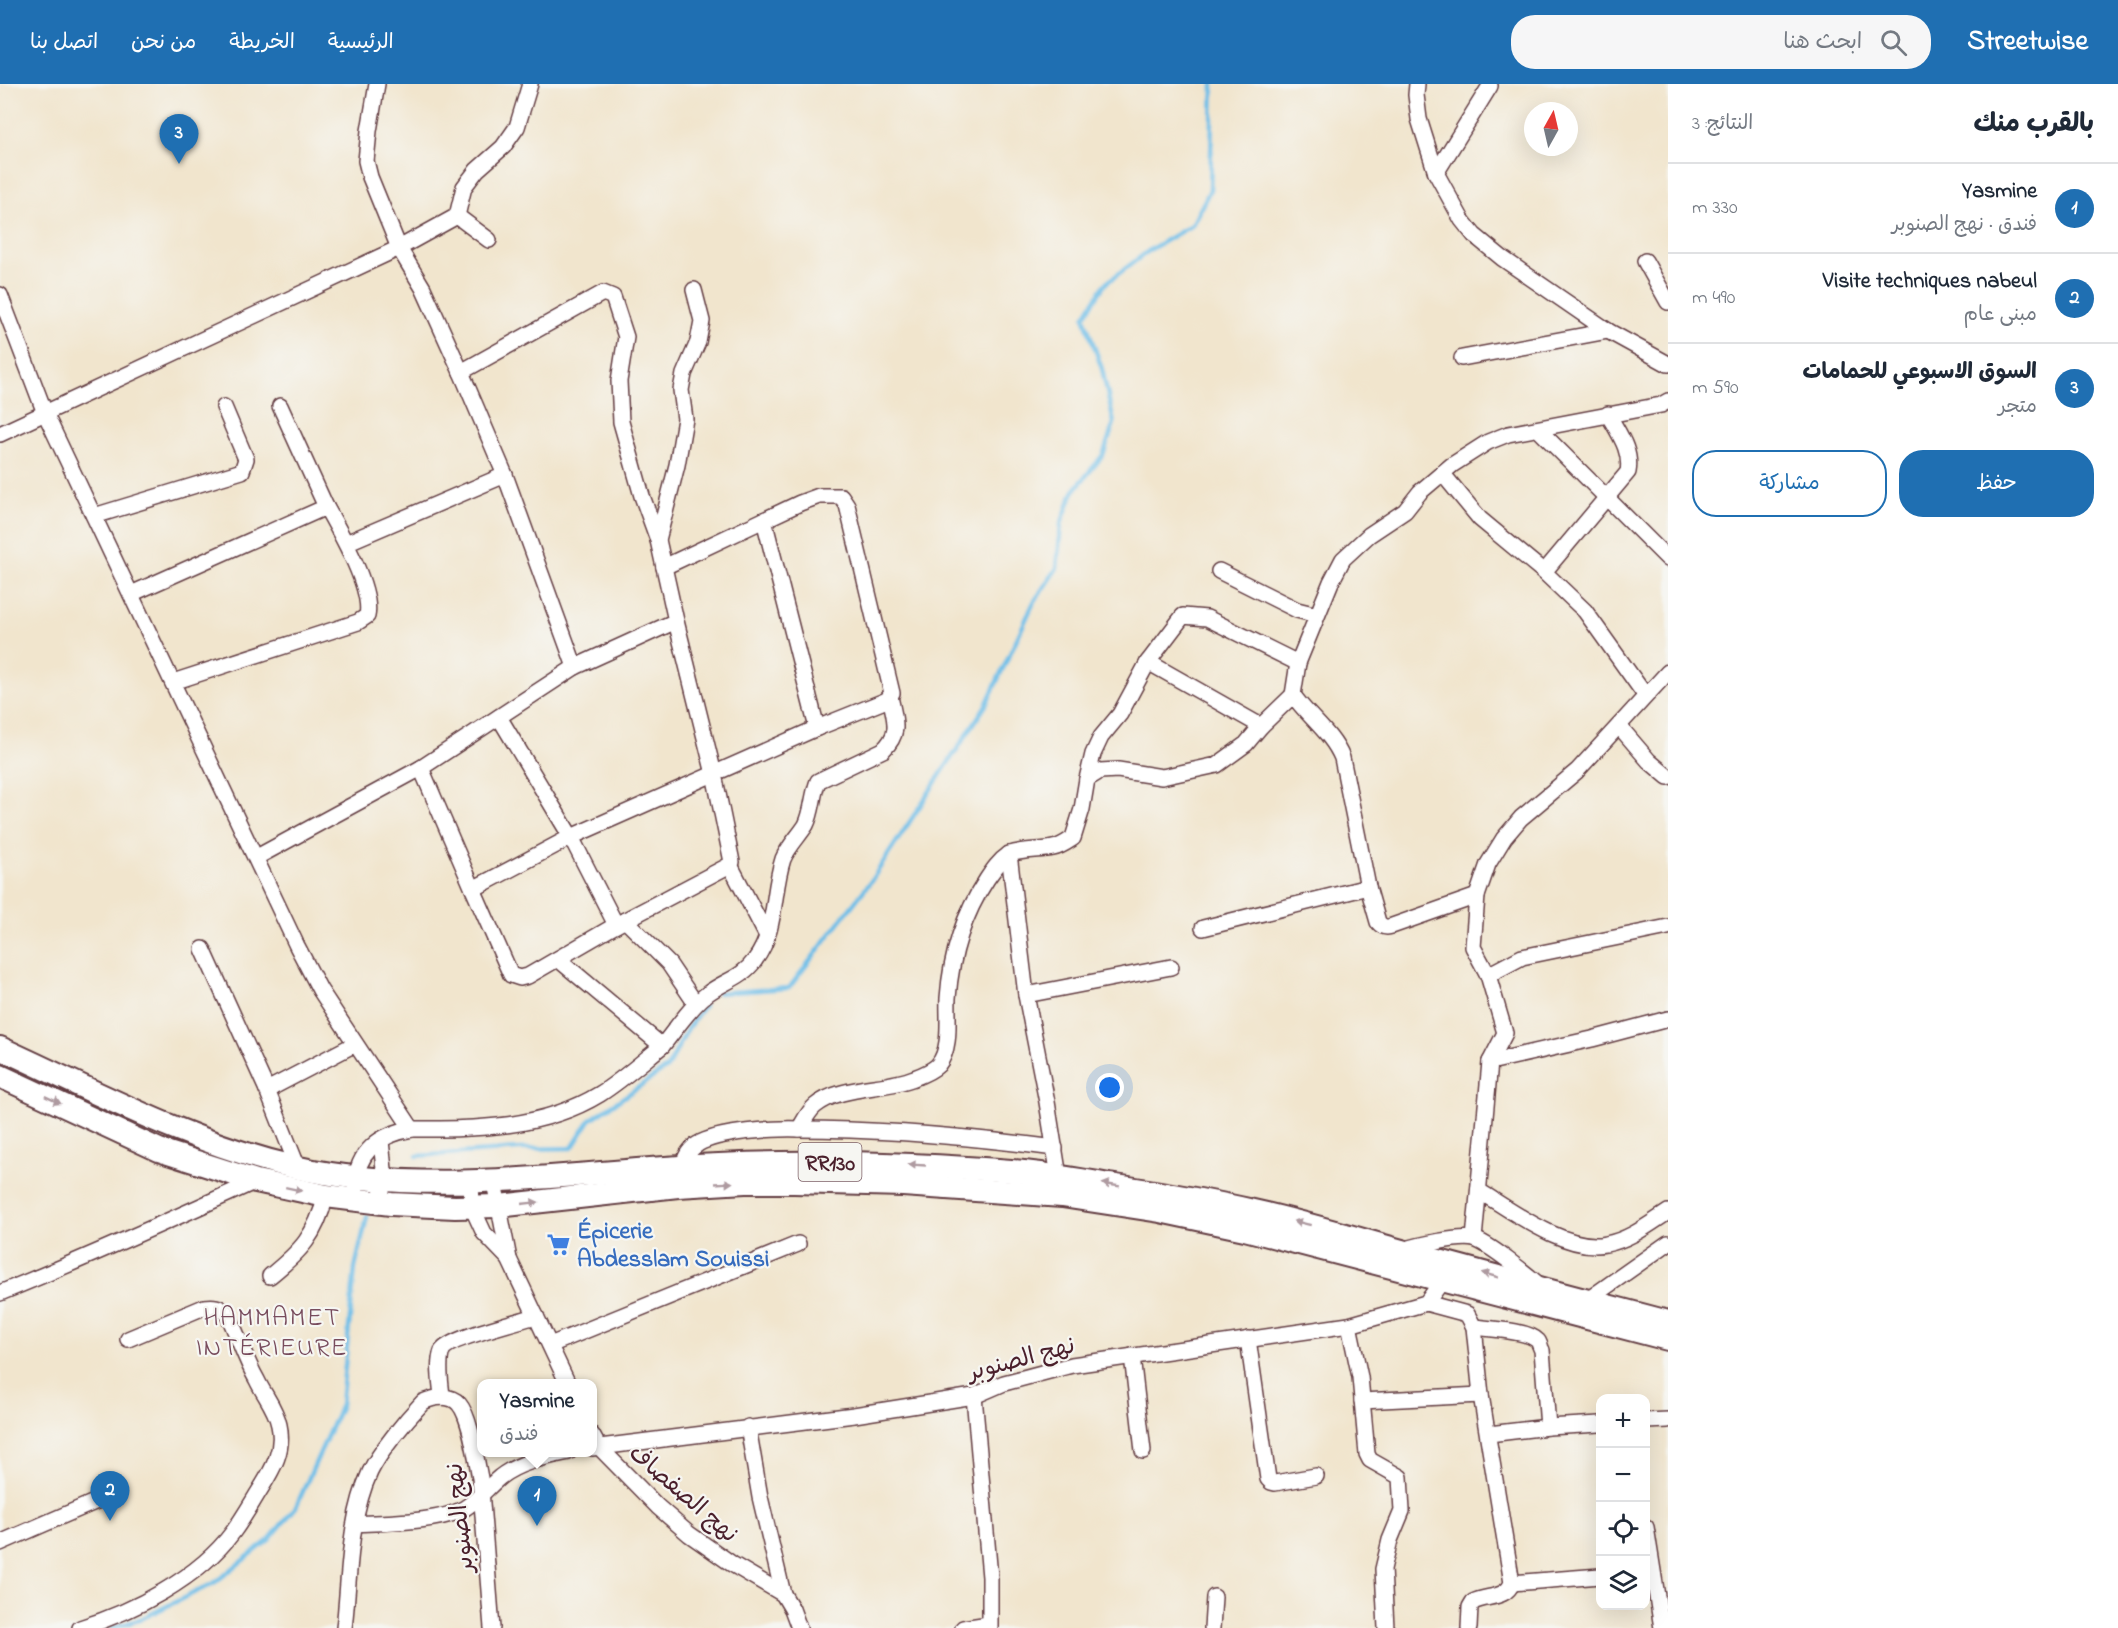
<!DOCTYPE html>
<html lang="ar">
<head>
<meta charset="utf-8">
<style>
  body { margin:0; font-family:"Indie Flower","Playpen Sans Arabic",sans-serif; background:#f6f6f7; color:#1f2937; direction:rtl }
  .controls { position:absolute; right:18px; bottom:18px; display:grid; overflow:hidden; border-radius:12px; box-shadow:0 6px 24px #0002 }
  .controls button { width:54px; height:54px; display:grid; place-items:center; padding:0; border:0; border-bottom:2px solid #e0e1e3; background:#fff; color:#1f2937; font:30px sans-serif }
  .compass { position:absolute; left:1524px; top:18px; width:54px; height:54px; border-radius:50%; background:#fff; box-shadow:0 6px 24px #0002; rotate:8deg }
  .you { position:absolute; left:1110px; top:1004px; width:21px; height:21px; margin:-15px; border:4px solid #fff; border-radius:50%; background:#1a73e8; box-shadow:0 0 0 9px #1a73e833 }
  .badge { display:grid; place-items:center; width:39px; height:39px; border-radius:50%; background:#1f6fb2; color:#fff; font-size:20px; font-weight:700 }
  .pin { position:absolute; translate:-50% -50px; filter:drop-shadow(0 2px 3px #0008) }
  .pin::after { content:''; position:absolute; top:32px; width:21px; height:18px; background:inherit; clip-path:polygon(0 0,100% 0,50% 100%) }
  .popup { position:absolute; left:477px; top:1295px; width:120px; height:78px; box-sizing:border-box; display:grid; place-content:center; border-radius:12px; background:#fff; filter:drop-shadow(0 2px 4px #0005); font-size:20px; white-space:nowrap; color:#747a83 }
  .popup b { font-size:22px; color:#1f2937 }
  .popup::after { content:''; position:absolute; left:50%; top:100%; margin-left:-12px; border:12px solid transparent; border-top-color:#fff }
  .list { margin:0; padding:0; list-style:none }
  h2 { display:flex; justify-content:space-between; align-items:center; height:78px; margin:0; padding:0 24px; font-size:26px }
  h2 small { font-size:20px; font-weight:400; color:#747a83 }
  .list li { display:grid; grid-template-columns:39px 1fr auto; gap:18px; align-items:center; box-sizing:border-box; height:90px; padding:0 24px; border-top:2px solid #e0e1e3 }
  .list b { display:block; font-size:22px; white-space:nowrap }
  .list p { margin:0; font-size:20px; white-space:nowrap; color:#747a83 }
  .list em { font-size:20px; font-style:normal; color:#747a83 }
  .actions { display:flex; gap:12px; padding:18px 24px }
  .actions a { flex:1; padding:14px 0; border:2px solid #1f6fb2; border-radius:24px; text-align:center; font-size:21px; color:#1f6fb2 }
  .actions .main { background:#1f6fb2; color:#fff }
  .icon { flex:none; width:33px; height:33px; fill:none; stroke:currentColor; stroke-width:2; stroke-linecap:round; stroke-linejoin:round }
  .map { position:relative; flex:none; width:1668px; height:1544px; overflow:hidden; direction:ltr }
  header { display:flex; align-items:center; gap:36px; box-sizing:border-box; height:84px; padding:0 30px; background:#1f6fb2; color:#fff }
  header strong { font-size:28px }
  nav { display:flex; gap:33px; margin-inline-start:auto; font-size:21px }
  .search { width:420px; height:54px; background:#f6f6f7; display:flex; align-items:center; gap:15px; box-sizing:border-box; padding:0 21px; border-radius:24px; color:#747a83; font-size:22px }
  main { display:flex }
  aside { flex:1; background:#fff }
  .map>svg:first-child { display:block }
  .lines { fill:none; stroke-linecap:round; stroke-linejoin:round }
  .stream { stroke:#6dbee8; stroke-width:4.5 }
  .minor-casing { stroke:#633d43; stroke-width:18 }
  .highway-casing { stroke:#633d43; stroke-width:26 }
  .minor { stroke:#fff; stroke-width:15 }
  .highway { stroke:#fff; stroke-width:22 }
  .oneway { fill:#ae9aa0 }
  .labels { text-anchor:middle; stroke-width:4.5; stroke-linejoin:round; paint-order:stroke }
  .shield { fill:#f6f6f2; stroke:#7e6067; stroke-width:1.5 }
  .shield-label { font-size:22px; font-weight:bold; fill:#4a1f2b }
  .shop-label { font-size:24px; font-weight:bold; fill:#366cbe; stroke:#f6f6f2; text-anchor:start }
  .street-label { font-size:24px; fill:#4a1f2b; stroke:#f6f6f2 }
  .neighbourhood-label { font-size:26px; letter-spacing:1.5px; fill:#784c5d; stroke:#f6f6f2 }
</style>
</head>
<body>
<header>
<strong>Streetwise</strong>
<div class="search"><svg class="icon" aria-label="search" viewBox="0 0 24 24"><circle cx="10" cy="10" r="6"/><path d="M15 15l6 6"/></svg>ابحث هنا</div>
<nav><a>الرئيسية</a><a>الخريطة</a><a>من نحن</a><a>اتصل بنا</a></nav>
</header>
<main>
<aside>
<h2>بالقرب منك<small>النتائج: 3</small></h2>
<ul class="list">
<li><span class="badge">1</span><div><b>Yasmine</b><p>فندق · نهج الصنوبر</p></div><em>330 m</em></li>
<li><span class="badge">2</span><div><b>Visite techniques nabeul</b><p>مبنى عام</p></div><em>490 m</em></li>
<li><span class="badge">3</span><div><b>السوق الاسبوعي للحمامات</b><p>متجر</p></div><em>590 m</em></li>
</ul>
<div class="actions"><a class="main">حفظ</a><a>مشاركة</a></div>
</aside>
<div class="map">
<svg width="1668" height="1544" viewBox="0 0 1668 1544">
  <rect width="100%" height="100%" fill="#f6f6f2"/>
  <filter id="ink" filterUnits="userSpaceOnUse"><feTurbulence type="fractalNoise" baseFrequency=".0167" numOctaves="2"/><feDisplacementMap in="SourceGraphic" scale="12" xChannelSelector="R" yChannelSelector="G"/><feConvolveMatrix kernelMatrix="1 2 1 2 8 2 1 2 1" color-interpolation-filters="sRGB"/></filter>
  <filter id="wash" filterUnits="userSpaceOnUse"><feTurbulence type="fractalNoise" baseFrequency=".008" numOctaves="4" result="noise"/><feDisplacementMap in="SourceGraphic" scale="24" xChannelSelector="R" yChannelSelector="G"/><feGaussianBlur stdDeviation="1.35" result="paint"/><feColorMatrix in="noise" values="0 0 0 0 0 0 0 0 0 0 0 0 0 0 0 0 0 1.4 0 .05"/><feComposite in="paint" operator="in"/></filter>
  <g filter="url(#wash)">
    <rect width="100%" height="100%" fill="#f1e5cd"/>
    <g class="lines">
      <g class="stream">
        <path d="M 718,909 L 789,904 L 871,797 L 986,621 L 1034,518 L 1057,484 L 1061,440 L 1073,408 L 1103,371 L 1114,339 L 1102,285 L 1084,233 L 1105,200 L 1151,165 L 1192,141 L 1210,106 L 1213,0"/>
        <path d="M 417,1072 L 520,1065 L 572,1064 L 590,1036 L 668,983 L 688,944 L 704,922"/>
        <path d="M 111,1544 L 139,1536 L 214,1499 L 269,1456 L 296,1423 L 341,1321 L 355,1184 L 367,1133"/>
      </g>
    </g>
  </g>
  <g filter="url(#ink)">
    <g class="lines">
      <defs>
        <g id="minor">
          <path d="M 1417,0 L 1416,11 L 1419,35 L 1436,89 L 1462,136 L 1474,151 L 1502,174 L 1608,247 L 1668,280"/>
          <path d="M 1436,89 L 1490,2"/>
          <path d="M 457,132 L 464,103 L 477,86 L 503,63 L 517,43 L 530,0"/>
          <path d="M 1645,177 L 1668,218"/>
          <path d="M 0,211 L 45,329 L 297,862 L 320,906 L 412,1045 C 380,1050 357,1067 355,1102"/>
          <path d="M 1462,274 L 1608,247"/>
          <path d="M 461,288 L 603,209 L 613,213 L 626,253 L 619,297 L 621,338 L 642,412 L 658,456"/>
          <path d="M 1538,345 L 1668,475"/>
          <path d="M 0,350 L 399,164 L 457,132 L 489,156"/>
          <path d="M 1442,389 L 1480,435 L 1544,488 L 1585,527 L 1645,611"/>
          <path d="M 505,391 L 575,583"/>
          <path d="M 94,432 L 242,387 L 246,375 L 224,323"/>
          <path d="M 346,459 L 505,391 L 461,288 L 423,204 L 399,164 L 370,93 L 366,77 L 369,47 L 377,0"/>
          <path d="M 664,483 L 800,419 L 819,412 L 841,412 L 847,421 L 892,609 L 887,616 L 817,644"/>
          <path d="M 1219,487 L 1297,526 L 1317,531"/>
          <path d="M 1544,488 L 1628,388 C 1632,366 1618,349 1608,330"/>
          <path d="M 131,510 L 326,423 L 280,322"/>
          <path d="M 1148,578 L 1261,642"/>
          <path d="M 173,598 L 358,538 L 367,532 C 373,505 340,448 326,423"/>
          <path d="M 1293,611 L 1298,579 L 1331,498 L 1343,475 L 1369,451 L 1405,427 L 1420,408 L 1452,381 L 1488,358 L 1508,350 L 1661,321 L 1668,317"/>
          <path d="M 499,633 L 571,753 L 616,841"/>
          <path d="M 1619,642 L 1649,677 L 1668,693"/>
          <path d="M 421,684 L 473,805 L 571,753 L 817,644 L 764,436"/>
          <path d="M 1087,695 L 1093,670 L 1101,653 L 1120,630 L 1148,578 L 1183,532 L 1207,534 L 1298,579"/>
          <path d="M 1009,770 L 1026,911 L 1047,1018 L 1059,1093"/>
          <path d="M 257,773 L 421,684 L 575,583 L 676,537 L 658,456 L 677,381 L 685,335 L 681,306 L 684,290 L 698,258 L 702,237 L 694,206"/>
          <path d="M 730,781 L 767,852"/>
          <path d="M 473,805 L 511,891 L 520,894 L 528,892 L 616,841 L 730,781 L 732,778 L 714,690 L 676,537"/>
          <path d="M 625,836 L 669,880 L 696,920"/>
          <path d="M 1203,844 L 1368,803"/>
          <path d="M 203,865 L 267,1006 L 298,1084"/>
          <path d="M 1488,891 L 1522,873 L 1668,843"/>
          <path d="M 1026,911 L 1171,883"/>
          <path d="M 662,962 C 676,945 689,924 707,910 C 724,897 742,894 755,876 C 777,847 772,808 783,775 C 788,763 799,752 806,741 C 813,727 812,712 818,697 L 883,666 C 902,648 894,635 890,612"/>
          <path d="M 1490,978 L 1505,949 L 1488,891 L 1473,863 L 1477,812 L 1488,780 L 1504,754 L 1521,734 L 1577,687 L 1668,588"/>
          <path d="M 267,1006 L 355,960"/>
          <path d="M 412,1045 C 477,1045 543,1045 600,1010 C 622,996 642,978 662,962 L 558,875"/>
          <path d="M 799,1045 C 885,1045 970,1053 1055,1064"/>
          <path d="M 682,1082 C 686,1073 688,1066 698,1060 C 717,1048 776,1044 799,1045 C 804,1037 808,1028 815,1022 C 840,1001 885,1006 914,994 C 922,991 932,987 938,981 C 952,964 947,934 948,914 C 951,872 964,830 987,795 C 993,786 999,777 1008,771 C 1020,765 1040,767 1053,764 C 1060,763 1067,758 1073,754 L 1082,725 L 1087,695 L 1100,687 L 1118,686 L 1162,693 L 1217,681 L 1246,660 L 1261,642 L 1293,611 C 1308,633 1332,649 1342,674 L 1368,803 L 1378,838 C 1382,843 1386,844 1392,842 L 1477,812"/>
          <path d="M 471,1098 L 472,1123 L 484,1149 L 509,1175"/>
          <path d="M 494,1098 L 509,1175 L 568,1300"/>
          <path d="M 1479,1107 C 1512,1127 1566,1168 1606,1160 C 1629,1156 1648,1141 1668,1128"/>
          <path d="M 379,1118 L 385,1095 L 381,1057"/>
          <path d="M 1474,1155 L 1490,978 L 1592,955 L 1668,935"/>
          <path d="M 1403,1166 C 1419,1161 1458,1152 1474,1155 C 1488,1159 1528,1191 1540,1202"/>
          <path d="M 270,1192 C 302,1166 315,1152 326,1112"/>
          <path d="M 0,1209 C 86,1174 171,1136 256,1097"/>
          <path d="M 1586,1217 L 1668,1159"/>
          <path d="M 1426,1219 L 1467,1230 L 1474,1243 L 1481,1311 L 1512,1499 C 1506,1515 1487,1511 1473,1518 L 1470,1523 L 1469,1544"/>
          <path d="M 1349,1241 L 1360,1293 L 1367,1370 L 1370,1376 L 1400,1393 L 1402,1427 L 1390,1456 L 1383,1485 L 1386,1544"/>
          <path d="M 1474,1243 C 1489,1245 1528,1246 1538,1257 C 1539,1258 1541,1265 1542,1266 L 1548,1343"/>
          <path d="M 1248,1255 L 1268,1395 L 1271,1398 L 1275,1399 L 1316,1392"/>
          <path d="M 550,1261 L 798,1160"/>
          <path d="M 1132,1272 L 1143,1367"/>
          <path d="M 974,1312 L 990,1493 L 990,1544"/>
          <path d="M 442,1313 C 441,1299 437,1280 442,1267 C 447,1255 520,1237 536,1232"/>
          <path d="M 1362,1317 L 1481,1311"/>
          <path d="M 1646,1337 L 1668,1336"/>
          <path d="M 748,1343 L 760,1413 L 783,1510"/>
          <path d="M 1489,1350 L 1548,1343 L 1600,1340"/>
          <path d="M 592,1351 L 598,1362 L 658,1423 L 689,1450 L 732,1480 L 783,1510 L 792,1525 L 799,1544"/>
          <path d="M 592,1364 L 854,1331 L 974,1312 L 1004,1299 L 1072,1281 L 1349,1241 L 1426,1219 L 1443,1196"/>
          <path d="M 355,1440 C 385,1438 439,1439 465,1424 C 478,1416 488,1403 500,1393 C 519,1378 546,1373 569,1368"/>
          <path d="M 1646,1443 L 1662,1544"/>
          <path d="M 0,1459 L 113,1410"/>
          <path d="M 1512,1499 L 1600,1492"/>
          <path d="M 80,1544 C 133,1528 199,1494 233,1448 C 242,1436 250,1422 258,1409 C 271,1388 285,1368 279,1341 C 276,1325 264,1311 257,1296 C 245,1275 238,1251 227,1229 C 219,1222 214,1222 204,1223 L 128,1255"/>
          <path d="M 344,1544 C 350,1493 348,1436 370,1388 C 380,1367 406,1336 423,1318 C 434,1313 450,1310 459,1320 C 471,1334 476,1376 480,1394 L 492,1544"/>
          <path d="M 963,1544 L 989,1540"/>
          <path d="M 1212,1544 L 1214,1513"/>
        </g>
        <g id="highway">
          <path d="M 0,964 C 97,1008 190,1059 294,1083 C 421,1112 552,1091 680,1083 C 795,1075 909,1079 1024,1088 C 1052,1091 1081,1096 1109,1101 C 1157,1108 1205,1116 1253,1127 C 1303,1138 1352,1153 1402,1167 C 1491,1191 1579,1215 1668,1238"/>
          <path d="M 0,992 L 159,1066 L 256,1097 L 326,1112 L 391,1120 L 455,1123 L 499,1122 L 678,1102 L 745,1098 L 794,1098 L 903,1101 L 1062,1112 L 1160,1127 L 1245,1145 L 1668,1255"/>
        </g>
      </defs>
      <use href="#minor" class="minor-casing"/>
      <use href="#highway" class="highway-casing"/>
      <use href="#minor" class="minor"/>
      <use href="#highway" class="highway"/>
    </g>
    <defs><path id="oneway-solid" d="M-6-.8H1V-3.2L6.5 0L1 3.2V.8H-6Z" transform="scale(1.5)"/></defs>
    <g class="oneway">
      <use href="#oneway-solid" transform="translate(53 1016) rotate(25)"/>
      <use href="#oneway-solid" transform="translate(917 1081) rotate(-177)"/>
      <use href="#oneway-solid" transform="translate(724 1099) rotate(-3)"/>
      <use href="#oneway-solid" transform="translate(1111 1101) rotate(-171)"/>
      <use href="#oneway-solid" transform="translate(294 1105) rotate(12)"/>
      <use href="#oneway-solid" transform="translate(530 1119) rotate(-6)"/>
      <use href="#oneway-solid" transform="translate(1302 1139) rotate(-166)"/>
      <use href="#oneway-solid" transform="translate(1490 1191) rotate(-164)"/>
    </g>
  </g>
  <defs>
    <symbol id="supermarket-bare" viewBox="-9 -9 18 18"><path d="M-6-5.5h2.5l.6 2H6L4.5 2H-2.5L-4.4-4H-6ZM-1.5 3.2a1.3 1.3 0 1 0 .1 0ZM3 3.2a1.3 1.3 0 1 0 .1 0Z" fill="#3f7fe0" stroke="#f6f6f2" stroke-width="2.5" paint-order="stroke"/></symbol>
  </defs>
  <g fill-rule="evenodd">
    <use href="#supermarket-bare" x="542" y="1144" width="33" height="33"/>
  </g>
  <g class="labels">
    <rect class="shield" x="798.5" y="1059" width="63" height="38" rx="4.5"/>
    <g class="shield-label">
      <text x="830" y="1086">RR130</text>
    </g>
    <g class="shop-label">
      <text x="577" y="1154">Épicerie<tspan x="577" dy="28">Abdesslam Souissi</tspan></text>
    </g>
    <g class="street-label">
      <text transform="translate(1021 1274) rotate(-15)" y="8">نهج الصنوبر</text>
      <text transform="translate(684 1409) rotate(41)" y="8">نهج الصفصاف</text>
      <text transform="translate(459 1434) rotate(-96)" y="8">نهج الصنوبر</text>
    </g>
    <g class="neighbourhood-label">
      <text x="272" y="1241">HAMMAMET<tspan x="272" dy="30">INTÉRIEURE</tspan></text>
    </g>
  </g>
</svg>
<div class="controls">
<button>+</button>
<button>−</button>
<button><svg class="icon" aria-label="locate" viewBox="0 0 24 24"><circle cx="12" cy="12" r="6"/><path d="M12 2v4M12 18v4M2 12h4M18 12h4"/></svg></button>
<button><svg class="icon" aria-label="layers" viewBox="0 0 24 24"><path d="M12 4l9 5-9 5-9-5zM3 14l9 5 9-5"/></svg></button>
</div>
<svg class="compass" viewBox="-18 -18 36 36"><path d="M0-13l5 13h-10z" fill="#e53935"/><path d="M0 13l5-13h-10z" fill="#747a83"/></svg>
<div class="you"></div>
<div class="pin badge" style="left:537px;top:1442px">1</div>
<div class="popup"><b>Yasmine</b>فندق</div>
<div class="pin badge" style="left:110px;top:1437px">2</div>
<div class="pin badge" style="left:179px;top:80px">3</div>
</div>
</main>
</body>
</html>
